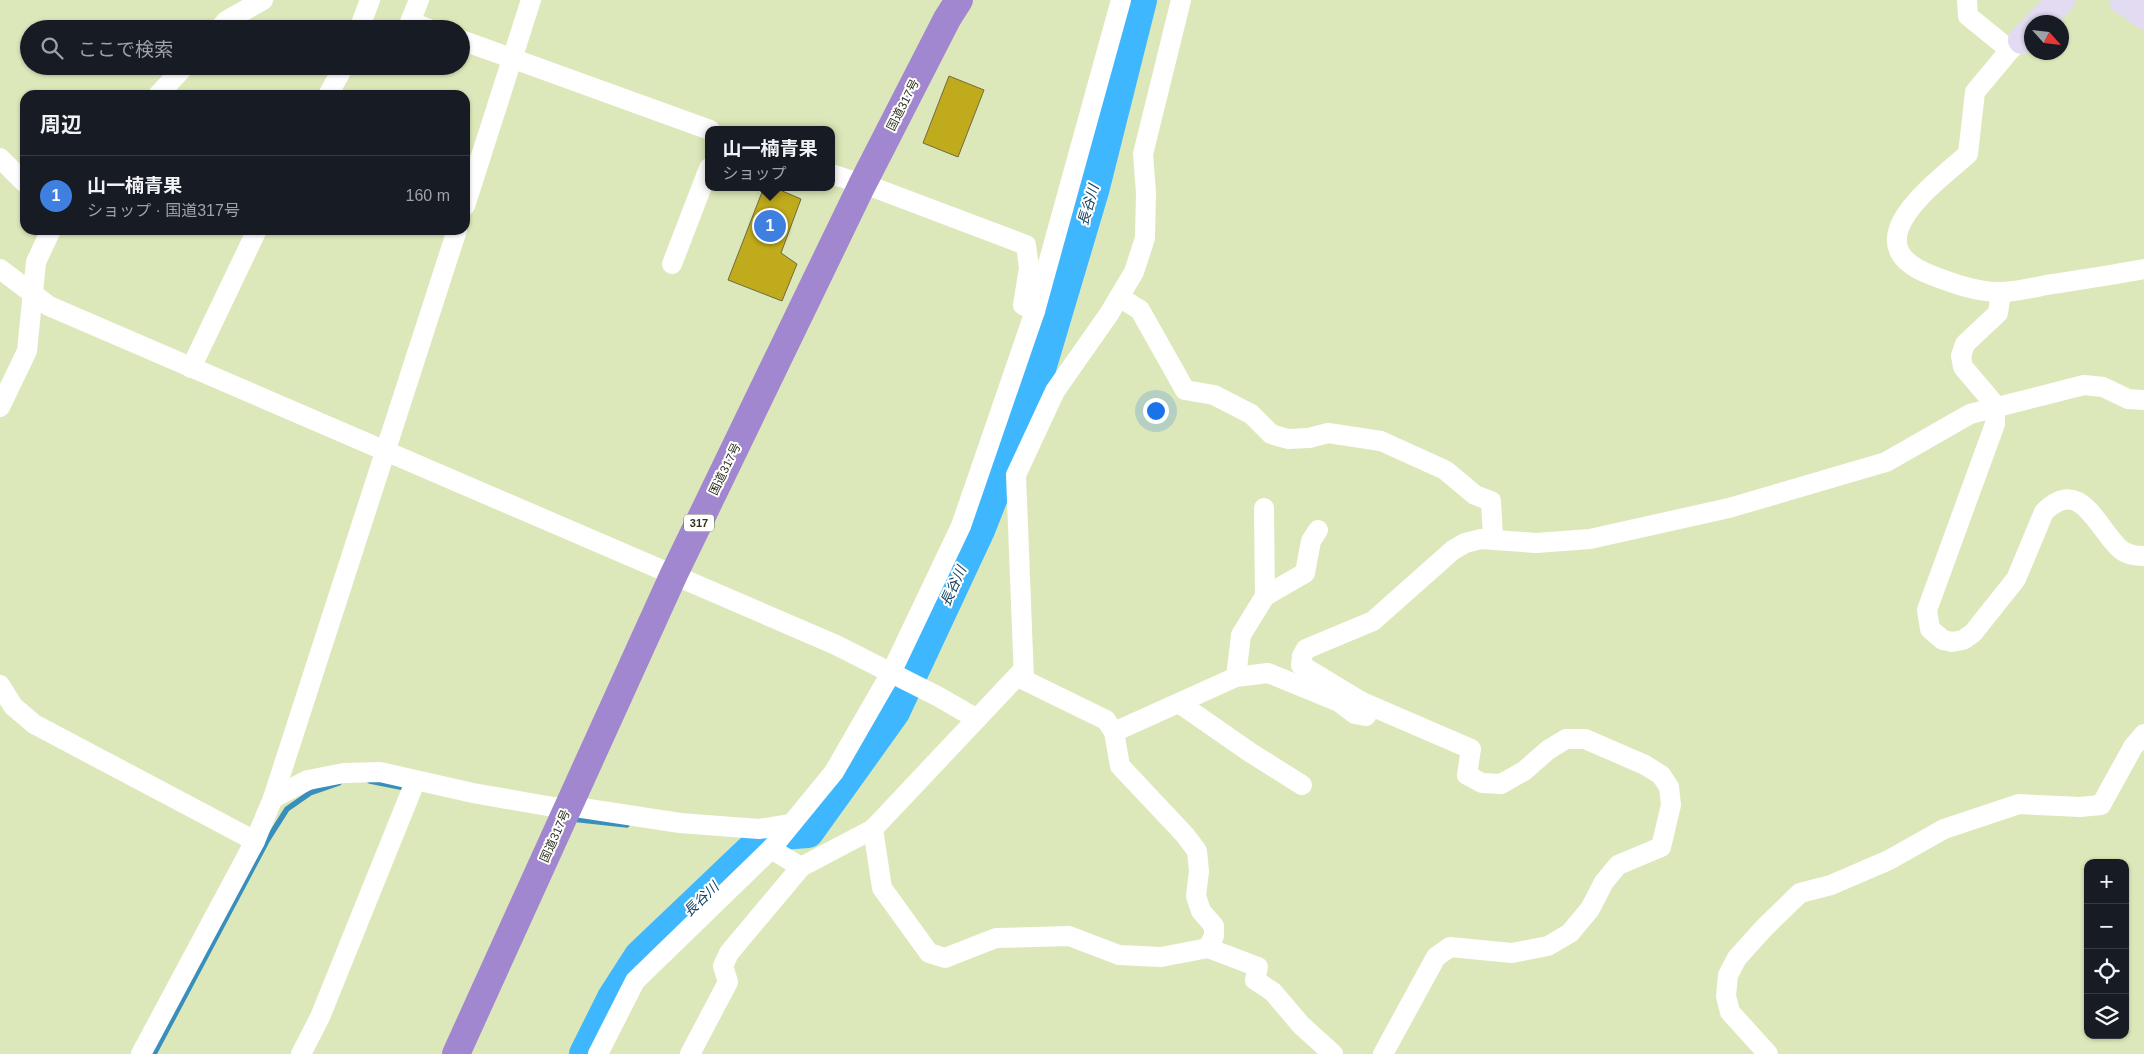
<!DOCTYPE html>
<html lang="ja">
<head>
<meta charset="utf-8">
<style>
  body { margin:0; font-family:Arial,"Noto Sans JP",sans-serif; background:#242831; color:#f1f3f6 }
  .controls { position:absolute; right:15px; bottom:15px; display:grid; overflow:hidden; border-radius:10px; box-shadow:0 1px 4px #0004 }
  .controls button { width:45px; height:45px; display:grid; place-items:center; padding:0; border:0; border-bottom:1px solid #363941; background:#171b24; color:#f1f3f6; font:25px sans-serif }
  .compass { position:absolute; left:2024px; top:15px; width:45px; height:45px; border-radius:50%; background:#171b24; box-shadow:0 1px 4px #0004; rotate:117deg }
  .you { position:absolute; left:1155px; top:410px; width:18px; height:18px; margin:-12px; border:4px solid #fff; border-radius:50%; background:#1a73e8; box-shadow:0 0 0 8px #1a73e833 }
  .badge { display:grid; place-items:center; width:32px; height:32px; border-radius:50%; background:#b9a3da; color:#fff; font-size:16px; font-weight:700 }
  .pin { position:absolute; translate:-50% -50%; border:2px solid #fff; box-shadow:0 1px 5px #0006 }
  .popup { position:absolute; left:705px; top:126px; width:130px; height:65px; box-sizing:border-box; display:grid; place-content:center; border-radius:10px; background:#171b24; filter:drop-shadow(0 1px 4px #0005); font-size:16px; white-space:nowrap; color:#9ea1a6 }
  .popup b { font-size:19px; color:#f1f3f6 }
  .popup::after { content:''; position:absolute; left:50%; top:100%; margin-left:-10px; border:10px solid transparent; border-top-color:#171b24 }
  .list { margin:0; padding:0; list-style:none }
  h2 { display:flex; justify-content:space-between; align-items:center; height:65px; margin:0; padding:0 20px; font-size:21px }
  h2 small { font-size:16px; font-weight:400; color:#9ea1a6 }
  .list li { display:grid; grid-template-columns:32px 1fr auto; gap:15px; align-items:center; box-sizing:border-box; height:80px; padding:0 20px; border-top:1px solid #363941 }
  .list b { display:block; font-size:19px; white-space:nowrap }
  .list p { margin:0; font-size:16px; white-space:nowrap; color:#9ea1a6 }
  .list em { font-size:16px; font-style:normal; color:#9ea1a6 }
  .icon { flex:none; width:28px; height:28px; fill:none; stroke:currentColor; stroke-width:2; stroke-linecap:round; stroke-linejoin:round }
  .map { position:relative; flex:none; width:2144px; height:1054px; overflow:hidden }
  .search { position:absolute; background:#171b24; box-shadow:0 1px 4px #0004; left:20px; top:20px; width:450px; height:55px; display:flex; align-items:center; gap:12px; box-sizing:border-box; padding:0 18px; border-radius:28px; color:#9ea1a6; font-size:19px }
  .panel { position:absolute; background:#171b24; box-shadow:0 1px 4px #0004; left:20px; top:90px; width:450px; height:145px; border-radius:15px }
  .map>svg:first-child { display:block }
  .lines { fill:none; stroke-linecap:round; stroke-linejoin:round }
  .stream { stroke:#398fbc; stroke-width:5.5 }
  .river { stroke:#3eb7ff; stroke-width:32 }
  .building { fill:#c0ab1c; stroke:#726a3e }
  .street { stroke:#fff; stroke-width:20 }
  .secondary { stroke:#e3dbf1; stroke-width:28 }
  .highway { stroke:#a187cf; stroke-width:28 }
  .labels { text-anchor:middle; stroke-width:4; stroke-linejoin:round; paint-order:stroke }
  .shield { fill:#fff; stroke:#6c7062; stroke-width:1 }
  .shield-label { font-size:11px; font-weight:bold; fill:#2d321f }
  .street-label { font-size:12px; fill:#2d321f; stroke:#fff }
  .water-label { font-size:14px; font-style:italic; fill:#154461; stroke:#fff }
</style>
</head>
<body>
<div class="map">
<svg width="2144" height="1054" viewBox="0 0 2144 1054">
  <rect width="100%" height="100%" fill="#dce8b9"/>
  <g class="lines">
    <g class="stream">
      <path d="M 370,781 L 405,788"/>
      <path d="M 572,819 L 627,825"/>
      <path d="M 154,1054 L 268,839 L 287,809 L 310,793 L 339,783"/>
    </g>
    <path class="river" d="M 585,1054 L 613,998 L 640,956 L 767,835 L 808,832 L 894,712 L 979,530 L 1032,396 L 1093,191 L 1141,0"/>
  </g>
  <g class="building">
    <path d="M 949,76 L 984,90 L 958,157 L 923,143 Z"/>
    <path d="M 764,187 L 773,187 L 801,199 L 781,253 L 797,264 L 782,301 L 728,280 Z"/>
  </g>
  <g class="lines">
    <g class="street">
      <path d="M 419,0 L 410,22 L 429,29"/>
      <path d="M 1181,0 L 1143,154 L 1146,193 L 1145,238 L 1134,272 L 1109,314 L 1055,391 L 1016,475 L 1024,680 L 1106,720 L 1114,732 L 1120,766 L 1185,835 L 1197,851 L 1199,871 L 1196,896 L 1201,911 L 1214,926 L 1214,936 L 1208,948"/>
      <path d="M 1967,0 L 1968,16 L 2010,50"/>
      <path d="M 219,29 L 226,21 L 263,0"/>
      <path d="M 359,29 L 370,0"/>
      <path d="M 461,40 L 710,130"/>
      <path d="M 2022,40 L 2010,50 L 1975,92 L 1968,154 C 1934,184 1850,244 1931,275 C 1952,283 1978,293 2001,292 C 2016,292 2032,288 2046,285 C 2079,280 2111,275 2144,269"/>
      <path d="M 158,95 L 185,66"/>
      <path d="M 328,95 L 344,66"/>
      <path d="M 0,158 L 25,183"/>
      <path d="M 831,174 L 875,188 L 1026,245 L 1029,268 L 1023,305 L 1035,311"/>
      <path d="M 465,206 L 531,0"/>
      <path d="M 672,264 L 709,168"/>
      <path d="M 0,269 L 49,306 L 836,645 L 939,697 L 977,719"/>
      <path d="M 2001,292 L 1998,313 L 1965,344 L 1961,356 L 1963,367 L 1991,400 L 1995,407 L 1995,424 L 1927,610 L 1930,629 L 1943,640 L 1952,642 L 1963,640 L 1973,633 L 2016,579 L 2044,512 C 2080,476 2096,526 2119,548 C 2125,554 2135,556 2144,556"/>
      <path d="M 1119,297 L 1140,310 L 1185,390 L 1214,395 L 1251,414 L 1271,434 L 1288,439 L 1309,438 L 1328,433 L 1381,441 L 1445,470 L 1475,495 L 1491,501 L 1493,538"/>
      <path d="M 191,368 L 257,230"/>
      <path d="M 0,407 L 27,351 L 36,262 L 51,230"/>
      <path d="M 1265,596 L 1305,573 L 1311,541 L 1318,530"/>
      <path d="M 1236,677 L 1241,635 L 1265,596 L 1264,508"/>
      <path d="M 0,685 L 13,706 L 34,724 L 255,841"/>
      <path d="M 1362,702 L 1471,749 L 1467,775 L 1482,783 L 1501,784 L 1524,771 L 1548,750 L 1566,739 L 1585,739 L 1645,765 L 1661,775 L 1669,787 L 1671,805 L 1661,847 L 1618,865 L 1604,882 L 1590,909 L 1570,933 L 1548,946 L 1512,953 L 1450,947 L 1436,957 L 1383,1054"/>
      <path d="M 1179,703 L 1251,753 L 1302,785"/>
      <path d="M 1114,732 L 1236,677 L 1268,673 L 1339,702 L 1355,714 L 1366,716 L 1368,712 L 1362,702 L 1301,665 L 1302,656 L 1306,649 L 1373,621 L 1453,550 L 1465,543 L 1481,539 L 1536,543 L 1590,539 L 1729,508 L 1886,462 L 1970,414 L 2084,385 L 2103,387 L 2128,399 L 2144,400"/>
      <path d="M 273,798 L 308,780 L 344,773 L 380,772 L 473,793 L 553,807 L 582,808 L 680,823 L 759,829 L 791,824"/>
      <path d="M 873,829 L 882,888 L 929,953 L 945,958 L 996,938 L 1069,936 L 1119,955 L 1161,957 L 1208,948 L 1258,967 L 1255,980 L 1273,992 L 1301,1025 L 1333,1054"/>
      <path d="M 771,849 L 801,867 L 873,829 L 1022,671"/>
      <path d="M 141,1054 L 255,841 L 273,798 L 457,230"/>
      <path d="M 301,1054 L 320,1017 L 415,782"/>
      <path d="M 598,1054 L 635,981 L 771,849 L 834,772 L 891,673 L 961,526 L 1035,311 L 1121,0"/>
      <path d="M 690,1054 L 728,982 L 723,966 L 729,953 L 801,867"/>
      <path d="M 1768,1054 L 1730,1012 L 1726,996 L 1728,975 L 1737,958 L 1764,928 L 1800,893 L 1831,885 L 1889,860 L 1944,829 L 2019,804 L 2080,807 L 2101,805 L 2133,747 L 2144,734"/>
    </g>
    <g class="secondary">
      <path d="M 2123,0 L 2144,15"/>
      <path d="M 2039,22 L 2061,0"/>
      <path d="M 2022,40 L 2032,30"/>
    </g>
    <path class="highway" d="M 456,1054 L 674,574 L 862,185 L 947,19 L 959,0"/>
  </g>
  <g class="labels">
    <rect class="shield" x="684" y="514.5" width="30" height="17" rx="4"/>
    <g class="shield-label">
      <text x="699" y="527">317</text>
    </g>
    <g class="street-label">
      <text transform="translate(903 105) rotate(-63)" y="4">国道317号</text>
      <text transform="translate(725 469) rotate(-64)" y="4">国道317号</text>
      <text transform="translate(555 836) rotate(-66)" y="4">国道317号</text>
    </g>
    <g class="water-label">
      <text transform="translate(1088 205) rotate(-74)" y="5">長谷川</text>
      <text transform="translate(953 586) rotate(-65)" y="5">長谷川</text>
      <text transform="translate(701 899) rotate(-44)" y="5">長谷川</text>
    </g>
  </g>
</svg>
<div class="controls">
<button>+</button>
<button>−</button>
<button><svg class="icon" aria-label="locate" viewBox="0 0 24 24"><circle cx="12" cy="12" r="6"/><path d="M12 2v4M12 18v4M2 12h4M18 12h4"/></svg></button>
<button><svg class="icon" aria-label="layers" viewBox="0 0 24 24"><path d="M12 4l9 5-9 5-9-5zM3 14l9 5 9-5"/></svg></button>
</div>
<svg class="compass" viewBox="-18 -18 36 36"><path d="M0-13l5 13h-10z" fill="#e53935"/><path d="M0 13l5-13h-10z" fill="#9ea1a6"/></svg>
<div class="you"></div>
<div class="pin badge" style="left:770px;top:226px;background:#3f7fe0">1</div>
<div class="popup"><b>山一楠青果</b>ショップ</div>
<div class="search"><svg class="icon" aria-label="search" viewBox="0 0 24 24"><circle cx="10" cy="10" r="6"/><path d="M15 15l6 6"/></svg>ここで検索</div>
<section class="panel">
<h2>周辺<small></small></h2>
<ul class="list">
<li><span class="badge" style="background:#3f7fe0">1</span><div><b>山一楠青果</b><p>ショップ · 国道317号</p></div><em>160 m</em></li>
</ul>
</section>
</div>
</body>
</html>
